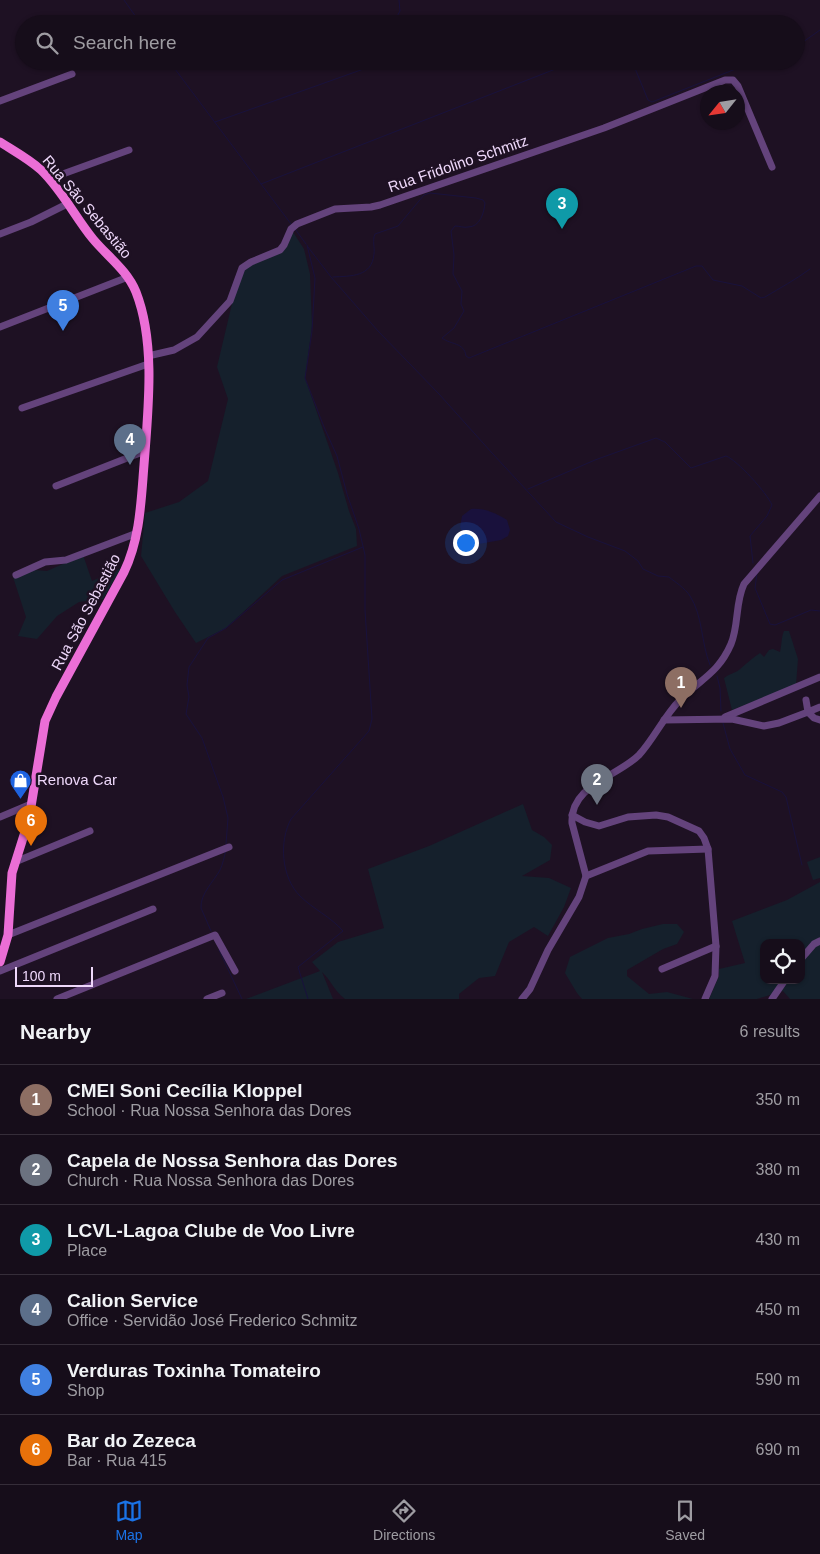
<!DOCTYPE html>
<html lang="en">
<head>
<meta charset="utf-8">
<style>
  body { margin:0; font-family:Arial,sans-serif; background:#231b27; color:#f1f3f6 }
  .controls { position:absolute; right:15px; bottom:15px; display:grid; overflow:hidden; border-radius:10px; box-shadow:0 1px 4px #0004 }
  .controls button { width:45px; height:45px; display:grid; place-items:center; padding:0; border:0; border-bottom:1px solid #352d39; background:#160d1a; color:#f1f3f6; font:25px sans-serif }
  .compass { position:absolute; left:700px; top:85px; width:45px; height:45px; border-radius:50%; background:#160d1a; box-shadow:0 1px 4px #0004; rotate:240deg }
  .scale { position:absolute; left:15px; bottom:12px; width:78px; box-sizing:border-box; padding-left:5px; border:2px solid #eed8fa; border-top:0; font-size:14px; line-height:18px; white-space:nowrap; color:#eed8fa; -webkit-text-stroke:4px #1e1123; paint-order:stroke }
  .you { position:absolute; left:465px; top:542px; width:18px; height:18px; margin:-12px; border:4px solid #fff; border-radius:50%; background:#1a73e8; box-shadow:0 0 0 8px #1a73e833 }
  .badge { display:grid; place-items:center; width:32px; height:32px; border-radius:50%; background:#1a73e8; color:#fff; font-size:16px; font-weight:700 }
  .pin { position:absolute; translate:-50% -41px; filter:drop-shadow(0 1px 2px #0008) }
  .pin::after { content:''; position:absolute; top:26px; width:18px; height:15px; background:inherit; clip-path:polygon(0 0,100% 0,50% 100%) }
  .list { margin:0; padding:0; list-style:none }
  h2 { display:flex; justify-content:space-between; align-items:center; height:65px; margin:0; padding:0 20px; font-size:21px }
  h2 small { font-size:16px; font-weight:400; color:#9e9ca2 }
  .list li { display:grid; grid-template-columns:32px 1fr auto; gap:15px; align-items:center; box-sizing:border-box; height:70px; padding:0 20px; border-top:1px solid #352d39 }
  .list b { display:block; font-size:19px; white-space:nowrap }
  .list p { margin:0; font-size:16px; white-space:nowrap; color:#9e9ca2 }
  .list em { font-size:16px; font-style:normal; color:#9e9ca2 }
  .icon { flex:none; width:28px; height:28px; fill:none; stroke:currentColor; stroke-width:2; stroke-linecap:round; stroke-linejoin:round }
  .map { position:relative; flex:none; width:820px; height:999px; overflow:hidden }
  .search { position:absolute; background:#160d1a; box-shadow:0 1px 4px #0004; left:15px; right:15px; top:15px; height:55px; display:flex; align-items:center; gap:12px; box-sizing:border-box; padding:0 18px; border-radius:28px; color:#9e9ca2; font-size:19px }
  .sheet { height:485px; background:#160d1a }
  nav { display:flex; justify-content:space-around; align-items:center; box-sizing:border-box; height:70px; border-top:1px solid #352d39; background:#160d1a; font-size:14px; color:#9e9ca2 }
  nav a { display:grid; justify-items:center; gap:2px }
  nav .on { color:#1a73e8 }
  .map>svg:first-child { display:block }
  .green { fill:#15202c; fill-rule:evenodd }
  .water { fill:#19113c }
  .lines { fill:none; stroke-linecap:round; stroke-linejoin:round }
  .stream { stroke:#19113c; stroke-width:1 }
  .minor { stroke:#64437c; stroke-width:7 }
  .major { stroke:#eb6ed6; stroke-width:9 }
  .labels { text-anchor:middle; stroke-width:5; stroke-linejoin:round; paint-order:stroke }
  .street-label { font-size:15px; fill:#eed8fa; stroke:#1e1123 }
  .poi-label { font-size:15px; fill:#eed8fa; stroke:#1e1123; text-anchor:start }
</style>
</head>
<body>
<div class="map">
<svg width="820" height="999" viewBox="0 0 820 999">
  <rect width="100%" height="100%" fill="#1e1123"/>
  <g class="green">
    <path d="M 293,232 L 304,249 L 310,274 L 312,326 L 305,378 L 338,473 L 349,511 L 356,529 L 357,546 L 282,576 L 226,628 L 196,643 L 175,612 L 141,556 L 145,513 L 179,502 L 208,481 L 228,399 L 217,367 L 239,274 L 242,268 L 274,253 Z"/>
    <path d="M 83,555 L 92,581 L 121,568 L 103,599 L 79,602 L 57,616 L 37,639 L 18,636 L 26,617 L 13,577 L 34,570 L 47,571 Z"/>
    <path d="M 784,631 L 789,631 L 798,659 L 796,685 L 732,710 L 724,678 C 729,674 735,673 739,670 C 746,664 752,658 760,653 L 764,657 L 769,650 L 773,649 L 780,652 C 782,644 781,638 784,631 Z"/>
    <path d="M 523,804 L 532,830 L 544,837 L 552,845 L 550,860 L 522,876 L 549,878 L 571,888 L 564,907 L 548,936 L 534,927 L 509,942 L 495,976 L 479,978 L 459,994 L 459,999 L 345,999 C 334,991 331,980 322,972 L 333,999 L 246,999 L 320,971 L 312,962 L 338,942 L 384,928 L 368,869 L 429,846 Z"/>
    <path d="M 820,857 L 820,878 L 813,880 L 807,862 Z"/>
    <path d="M 820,882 L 820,999 L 790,999 L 783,991 L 757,999 L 709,999 L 719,976 L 719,969 L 745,963 L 732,921 L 787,900 ZM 764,943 L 801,943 L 801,980 L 764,980 Z"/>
    <path d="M 663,924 L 677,924 L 684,932 L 677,944 L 663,949 L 627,970 L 627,976 L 649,994 L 667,992 L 693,999 L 582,999 L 577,993 L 565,973 L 570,957 L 608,938 L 629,934 L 642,929 Z"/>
  </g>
  <path class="water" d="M 471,509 C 485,508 495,513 507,520 L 510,530 L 508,536 L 501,540 L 479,544 L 471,541 L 464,536 L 460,527 L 462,516 Z"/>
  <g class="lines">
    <g class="stream">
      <path d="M 124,0 L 141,24"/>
      <path d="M 397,24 L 395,20 L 400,11 L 399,0"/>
      <path d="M 796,47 L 820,30"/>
      <path d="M 169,61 L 291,224"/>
      <path d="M 632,61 L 648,100 L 652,102 L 756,61"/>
      <path d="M 215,122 L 386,61"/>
      <path d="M 261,184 L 576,61"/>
      <path d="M 295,229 L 306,244"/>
      <path d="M 307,245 L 315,278 L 312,331 L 305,378 L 324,427 L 337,456 L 347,494 L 359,529 L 365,555 L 365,610 L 372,719 L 369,731 L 291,819 C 279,841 281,877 300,896 C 313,909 331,917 343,931 L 298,967 L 308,999"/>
      <path d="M 308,247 L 331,277 L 378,331 L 439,394 L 492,453 L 556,522 L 588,537 L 625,551 L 638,561 L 643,569 L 658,576 L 669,577 C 675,582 685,588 690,596 C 703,616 701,643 710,665"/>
      <path d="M 333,277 C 351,276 372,277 374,254 C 375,247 372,241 375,234 L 398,226 L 424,195 L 430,193 L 476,198 L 483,200 L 485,203 C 484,213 480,227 468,227 C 464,228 460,226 455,226 L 451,231 L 454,255 L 453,274 L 462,291 L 461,304 L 464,311 L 454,328 L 442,338 C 451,345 464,342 466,356 L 469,358 L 696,266 L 702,266 L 713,280 L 742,286 L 761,298 L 765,297 C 780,288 795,280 810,269"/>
      <path d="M 528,489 L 595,460 L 656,438 L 665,442 L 691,468 L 726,456 C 737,460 767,493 772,505 L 767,516 L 750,536 L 753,563"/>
      <path d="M 757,573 L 755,588 L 770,624 L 775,625 L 811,610 L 820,611"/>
      <path d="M 717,676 L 720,688 L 721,711"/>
      <path d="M 723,723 L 730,749 L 745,775 L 782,792 L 786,797 L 802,865"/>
      <path d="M 226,844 L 228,818 L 223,797 L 202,738 L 186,714 L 189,697 L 187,685 L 189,667 L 208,638 L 226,628 L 282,580 L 363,547"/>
      <path d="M 211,931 L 201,908 C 200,894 214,881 220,870 C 223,864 224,857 226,850"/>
      <path d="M 219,950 L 242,999"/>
    </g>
    <g class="minor">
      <path d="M 0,101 L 72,74"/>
      <path d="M 49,179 L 129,150"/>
      <path d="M 0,234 L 31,222 L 67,204"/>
      <path d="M 0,327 L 128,277"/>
      <path d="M 148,356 L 174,350 L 197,337 L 230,301 L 242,268 L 251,262 L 280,250 L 284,245 L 291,229 L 297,224 L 335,209 L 371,207 L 380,205 L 604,128 L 725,80 L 733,80 L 738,86 L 772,167"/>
      <path d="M 22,408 L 148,364"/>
      <path d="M 56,486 L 145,451"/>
      <path d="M 16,575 L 45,562 L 66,560 L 137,533"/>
      <path d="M 806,700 L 808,712 L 820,707"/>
      <path d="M 725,717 L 820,677"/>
      <path d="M 664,720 L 732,719 L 764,726 L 779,723 L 808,712 L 814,718 L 820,720"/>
      <path d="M 572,815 L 585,822 L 599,826 L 628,817 L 656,815 L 668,817 L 699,831 L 704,838 L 708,849 L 716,946 L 715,976 L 705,999"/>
      <path d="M 0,817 L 31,804"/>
      <path d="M 15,862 L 90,831"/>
      <path d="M 586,876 L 648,851 L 708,849"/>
      <path d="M 8,935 L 229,847"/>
      <path d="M 801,959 L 814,944 L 820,941"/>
      <path d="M 662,969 L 716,946"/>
      <path d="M 0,971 L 153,909"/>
      <path d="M 57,999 L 215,935 L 235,971"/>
      <path d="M 207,999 L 222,993"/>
      <path d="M 522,999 L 530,989 L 548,950 L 579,897 L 586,876 L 572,823 C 570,785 617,777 639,755 C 654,739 664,716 680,700 C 700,679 718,674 731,644 C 739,625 735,603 744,584 L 820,496"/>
      <path d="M 772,999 L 785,980"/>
    </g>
    <path class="major" d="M 0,142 C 14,151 29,159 41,170 C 62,190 75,217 93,239 C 108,257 127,270 136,292 C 156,343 148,411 144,465 C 141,502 140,539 124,572 L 56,697 L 45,721 L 29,819 L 12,873 L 8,935 L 0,962"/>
  </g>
  <defs>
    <symbol id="shop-pin" viewBox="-11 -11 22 30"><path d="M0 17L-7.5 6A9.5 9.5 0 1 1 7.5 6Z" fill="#1e63e0" stroke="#1e1123"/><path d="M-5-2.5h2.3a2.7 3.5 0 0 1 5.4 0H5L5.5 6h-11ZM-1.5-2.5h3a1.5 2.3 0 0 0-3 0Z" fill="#fff"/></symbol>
  </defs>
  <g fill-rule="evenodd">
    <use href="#shop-pin" x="8" y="768" width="25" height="34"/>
  </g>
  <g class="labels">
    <g class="street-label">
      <text transform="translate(458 164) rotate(-19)" y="5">Rua Fridolino Schmitz</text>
      <text transform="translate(87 207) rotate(50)" y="5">Rua São Sebastião</text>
      <text transform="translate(86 612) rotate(-62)" y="5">Rua São Sebastião</text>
    </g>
    <g class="poi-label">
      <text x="37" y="785">Renova Car</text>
    </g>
  </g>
</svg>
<div class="controls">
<button><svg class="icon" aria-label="locate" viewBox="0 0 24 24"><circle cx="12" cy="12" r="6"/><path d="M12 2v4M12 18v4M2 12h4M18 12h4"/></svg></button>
</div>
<svg class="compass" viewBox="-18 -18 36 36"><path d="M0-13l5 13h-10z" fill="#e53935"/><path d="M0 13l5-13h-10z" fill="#9e9ca2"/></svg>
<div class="scale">100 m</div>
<div class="you"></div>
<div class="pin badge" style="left:681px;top:708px;background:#8d6e63">1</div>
<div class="pin badge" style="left:597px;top:805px;background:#6b7280">2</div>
<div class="pin badge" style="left:562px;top:229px;background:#0f9aa8">3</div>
<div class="pin badge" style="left:130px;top:465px;background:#5c6f8a">4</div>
<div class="pin badge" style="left:63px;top:331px;background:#3f7fe0">5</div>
<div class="pin badge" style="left:31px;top:846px;background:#e8710a">6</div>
<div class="search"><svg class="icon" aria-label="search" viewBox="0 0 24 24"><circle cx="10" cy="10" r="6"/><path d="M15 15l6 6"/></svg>Search here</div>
</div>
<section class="sheet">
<h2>Nearby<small>6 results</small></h2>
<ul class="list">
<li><span class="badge" style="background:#8d6e63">1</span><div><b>CMEI Soni Cecília Kloppel</b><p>School · Rua Nossa Senhora das Dores</p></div><em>350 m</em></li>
<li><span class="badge" style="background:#6b7280">2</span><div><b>Capela de Nossa Senhora das Dores</b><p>Church · Rua Nossa Senhora das Dores</p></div><em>380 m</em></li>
<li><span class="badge" style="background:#0f9aa8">3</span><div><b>LCVL-Lagoa Clube de Voo Livre</b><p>Place</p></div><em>430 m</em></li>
<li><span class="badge" style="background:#5c6f8a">4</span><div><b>Calion Service</b><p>Office · Servidão José Frederico Schmitz</p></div><em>450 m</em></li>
<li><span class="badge" style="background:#3f7fe0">5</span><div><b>Verduras Toxinha Tomateiro</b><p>Shop</p></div><em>590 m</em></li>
<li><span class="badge" style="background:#e8710a">6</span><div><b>Bar do Zezeca</b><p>Bar · Rua 415</p></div><em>690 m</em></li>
</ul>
</section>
<nav>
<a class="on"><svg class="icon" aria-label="map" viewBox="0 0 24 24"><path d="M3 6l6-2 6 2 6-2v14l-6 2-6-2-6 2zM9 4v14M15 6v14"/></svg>Map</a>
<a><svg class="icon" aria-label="directions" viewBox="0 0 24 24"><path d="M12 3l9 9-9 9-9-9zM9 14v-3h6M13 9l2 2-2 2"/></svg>Directions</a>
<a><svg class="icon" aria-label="saved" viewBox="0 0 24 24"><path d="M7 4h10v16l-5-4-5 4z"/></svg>Saved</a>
</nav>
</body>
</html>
